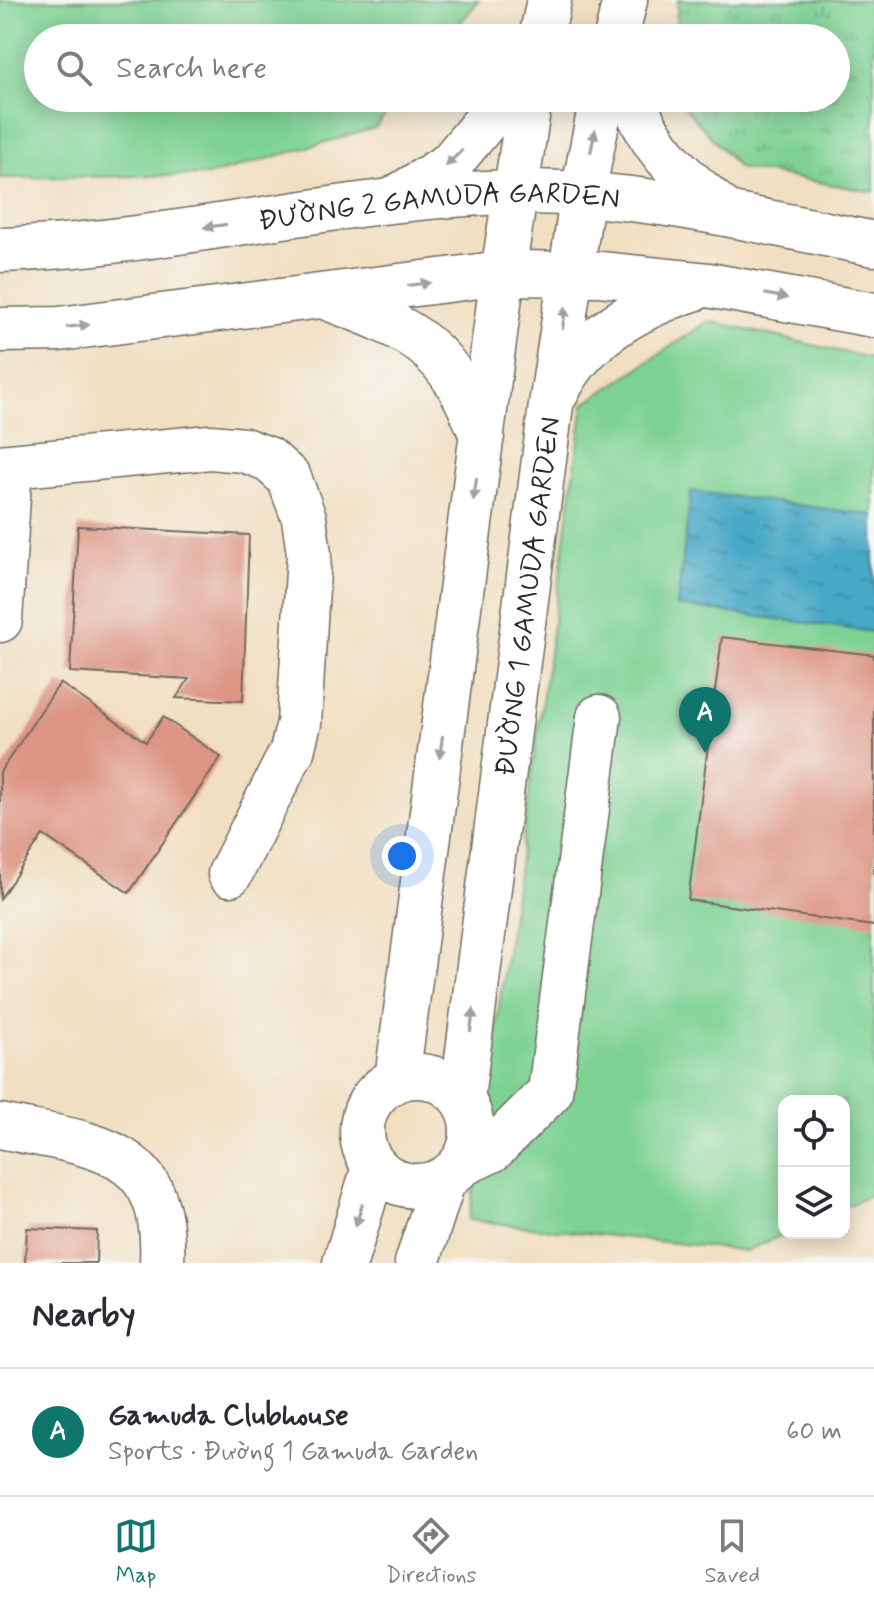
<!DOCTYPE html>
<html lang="en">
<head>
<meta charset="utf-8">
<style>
  body { margin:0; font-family:Mynerve,sans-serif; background:#f2f2f3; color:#2b2b33 }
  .controls { position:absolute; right:24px; bottom:24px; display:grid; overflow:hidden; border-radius:16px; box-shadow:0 4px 20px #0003 }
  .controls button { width:72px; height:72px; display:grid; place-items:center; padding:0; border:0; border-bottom:2px solid #e1e1e2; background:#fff; color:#2b2b33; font:40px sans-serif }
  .you { position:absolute; left:402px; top:856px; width:28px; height:28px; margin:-20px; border:6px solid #fff; border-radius:50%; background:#1a73e8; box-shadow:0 0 0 12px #1a73e833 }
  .badge { display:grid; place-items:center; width:52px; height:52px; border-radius:50%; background:#0f766e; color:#fff; font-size:26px; font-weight:700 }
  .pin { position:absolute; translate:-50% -66px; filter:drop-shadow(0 2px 4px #0008) }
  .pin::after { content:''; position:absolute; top:42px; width:28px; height:24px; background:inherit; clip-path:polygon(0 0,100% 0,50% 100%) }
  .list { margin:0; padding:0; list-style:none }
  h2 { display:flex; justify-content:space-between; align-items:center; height:104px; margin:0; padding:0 32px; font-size:34px }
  h2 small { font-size:26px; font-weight:400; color:#7c7c81 }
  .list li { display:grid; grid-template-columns:52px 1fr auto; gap:24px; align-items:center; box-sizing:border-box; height:128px; padding:0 32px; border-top:2px solid #e1e1e2 }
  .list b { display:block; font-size:30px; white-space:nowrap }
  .list p { margin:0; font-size:26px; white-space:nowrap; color:#7c7c81 }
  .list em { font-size:26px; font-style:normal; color:#7c7c81 }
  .icon { flex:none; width:44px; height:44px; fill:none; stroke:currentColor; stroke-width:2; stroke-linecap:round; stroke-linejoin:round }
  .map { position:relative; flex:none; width:874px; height:1263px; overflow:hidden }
  .search { position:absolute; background:#fff; box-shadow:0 4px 20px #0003; left:24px; right:24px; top:24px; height:88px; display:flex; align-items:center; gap:20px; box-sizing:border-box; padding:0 28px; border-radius:44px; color:#7c7c81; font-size:30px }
  .sheet { height:232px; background:#fff }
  nav { display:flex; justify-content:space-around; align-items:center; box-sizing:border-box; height:112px; border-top:2px solid #e1e1e2; background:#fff; font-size:22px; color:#7c7c81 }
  nav a { display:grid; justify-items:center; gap:4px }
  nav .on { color:#0f766e }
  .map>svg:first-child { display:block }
  .green { fill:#7dd193; stroke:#547e5f; stroke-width:2 }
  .park { fill:url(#park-tufts); stroke:#547e5f; stroke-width:2 }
  .water { fill:url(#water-ripples); stroke:#396a78; stroke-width:2 }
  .building { fill:#dd9482 }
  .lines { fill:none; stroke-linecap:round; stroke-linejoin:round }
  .minor-casing { stroke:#706a60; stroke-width:47 }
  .minor { stroke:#fff; stroke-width:44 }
  .oneway { fill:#a0a0a0 }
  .labels { text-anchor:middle; stroke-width:7; stroke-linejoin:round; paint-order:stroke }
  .street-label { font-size:28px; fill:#2b2b2b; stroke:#f6f6f2 }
</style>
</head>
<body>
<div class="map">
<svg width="874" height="1263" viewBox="0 0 874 1263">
  <defs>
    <pattern id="park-tufts" width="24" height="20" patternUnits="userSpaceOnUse" patternTransform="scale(2)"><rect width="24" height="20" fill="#7dd193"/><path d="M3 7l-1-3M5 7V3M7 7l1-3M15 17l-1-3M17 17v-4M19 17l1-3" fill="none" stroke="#67aa78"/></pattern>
    <pattern id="water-ripples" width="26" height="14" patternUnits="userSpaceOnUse" patternTransform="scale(2)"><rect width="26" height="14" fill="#47a9c6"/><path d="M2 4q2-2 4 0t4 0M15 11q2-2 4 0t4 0" fill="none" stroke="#3b8aa1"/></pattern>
  </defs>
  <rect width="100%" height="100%" fill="#f6f6f2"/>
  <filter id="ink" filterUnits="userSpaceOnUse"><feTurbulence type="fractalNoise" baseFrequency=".0125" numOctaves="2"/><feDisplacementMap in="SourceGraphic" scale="16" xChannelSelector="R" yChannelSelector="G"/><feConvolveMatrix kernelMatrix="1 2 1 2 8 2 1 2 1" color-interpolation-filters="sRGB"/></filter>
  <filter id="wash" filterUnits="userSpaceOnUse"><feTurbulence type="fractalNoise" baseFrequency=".006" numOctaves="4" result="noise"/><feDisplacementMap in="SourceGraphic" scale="32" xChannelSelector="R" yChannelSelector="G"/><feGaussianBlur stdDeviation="1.8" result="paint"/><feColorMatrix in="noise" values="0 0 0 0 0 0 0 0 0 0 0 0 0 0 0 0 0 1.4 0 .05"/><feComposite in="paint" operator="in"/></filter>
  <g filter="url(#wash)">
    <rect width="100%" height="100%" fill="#f1dfc1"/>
    <g class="green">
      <path d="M 0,0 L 479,0 L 448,38 L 38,38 L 38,98 L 399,98 L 375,128 L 211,175 L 0,178 Z"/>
      <path d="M 709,321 L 874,359 L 874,1194 L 844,1207 L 844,1101 L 784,1101 L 787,1233 L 746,1251 L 469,1220 L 584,404 Z"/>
    </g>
    <path class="park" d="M 678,0 L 874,0 L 874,192 L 739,168 L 685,108 L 683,98 L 836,98 L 836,38 L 675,38 Z"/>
    <path class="water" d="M 691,491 L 874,515 L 874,632 L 677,606 Z"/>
    <g id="blocks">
      <g class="building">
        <path d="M 78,526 L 249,535 L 243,701 L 176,698 L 189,679 L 70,672 Z"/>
        <path d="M 722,637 L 874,655 L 874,926 L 688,900 Z"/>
        <path d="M 60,683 L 146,742 L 163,717 L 221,757 L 129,893 L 43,835 L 0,899 L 0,772 Z"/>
        <path d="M 27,1228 L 97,1231 L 96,1263 L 25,1263 Z"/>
      </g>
    </g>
  </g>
  <g filter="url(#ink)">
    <use href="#blocks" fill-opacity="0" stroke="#706a60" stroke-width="2"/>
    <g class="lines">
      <defs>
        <g id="minor">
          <path d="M 541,38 L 549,0"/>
          <path d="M 616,38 L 625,0"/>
          <path d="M 633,98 C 650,150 686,180 727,213"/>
          <path d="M 396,198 L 450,164 L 505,98"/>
          <path id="s1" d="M 0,250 C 173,244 343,195 516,192 C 638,191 755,220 874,244"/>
          <path d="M 330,299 C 416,331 448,346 482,436"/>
          <path d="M 0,330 L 59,329 L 503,273 L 600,274 L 708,285 L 874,315"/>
          <path d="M 557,392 C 583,336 639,306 696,288"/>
          <path d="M 0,467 L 210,447 L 244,450 L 268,459 L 289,478 L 304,518 L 309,554 L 299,723 L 292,751 L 230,874"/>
          <path d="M 0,620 L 10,467"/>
          <circle cx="417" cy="1131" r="55"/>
          <path d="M 397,1079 L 503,273 L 530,98"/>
          <path id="s2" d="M 462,1098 L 551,405 L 583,193 L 602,98"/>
          <path d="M 0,1126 C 93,1146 168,1144 162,1263"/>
          <path d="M 462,1164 L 492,1150 L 550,1092 L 599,717"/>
          <path d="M 345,1263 L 374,1167"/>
          <path d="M 417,1263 L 443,1182"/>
        </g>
      </defs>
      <use href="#minor" class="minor-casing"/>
      <use href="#minor" class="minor"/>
    </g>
    <defs><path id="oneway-solid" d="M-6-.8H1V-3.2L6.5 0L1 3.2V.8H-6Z" transform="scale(2)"/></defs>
    <g class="oneway">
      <use href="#oneway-solid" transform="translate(593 141) rotate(-78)"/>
      <use href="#oneway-solid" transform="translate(454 158) rotate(135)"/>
      <use href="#oneway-solid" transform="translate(215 226) rotate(172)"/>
      <use href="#oneway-solid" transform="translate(419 284) rotate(-8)"/>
      <use href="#oneway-solid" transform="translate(776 296) rotate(11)"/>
      <use href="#oneway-solid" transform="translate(564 318) rotate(-82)"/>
      <use href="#oneway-solid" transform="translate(78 326) rotate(-7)"/>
      <use href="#oneway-solid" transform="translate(475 489) rotate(98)"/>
      <use href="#oneway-solid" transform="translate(441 747) rotate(98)"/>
      <use href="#oneway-solid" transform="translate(472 1020) rotate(-82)"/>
      <use href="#oneway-solid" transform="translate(359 1215) rotate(107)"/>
    </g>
  </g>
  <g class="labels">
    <g class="street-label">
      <text dy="10" stroke="none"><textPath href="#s1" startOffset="442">ĐƯỜNG 2 GAMUDA GARDEN</textPath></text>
      <text dy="10" stroke="none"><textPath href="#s2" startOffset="506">ĐƯỜNG 1 GAMUDA GARDEN</textPath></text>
    </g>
  </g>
</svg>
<div class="controls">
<button><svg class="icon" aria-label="locate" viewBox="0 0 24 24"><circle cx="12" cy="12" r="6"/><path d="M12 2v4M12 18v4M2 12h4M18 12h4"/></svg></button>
<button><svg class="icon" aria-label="layers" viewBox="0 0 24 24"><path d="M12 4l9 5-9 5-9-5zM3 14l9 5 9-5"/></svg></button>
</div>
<div class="you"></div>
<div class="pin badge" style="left:705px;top:753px">A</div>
<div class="search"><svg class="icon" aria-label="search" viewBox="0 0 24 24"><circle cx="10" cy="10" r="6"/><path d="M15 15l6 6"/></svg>Search here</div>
</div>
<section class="sheet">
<h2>Nearby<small></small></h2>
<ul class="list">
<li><span class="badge">A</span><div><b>Gamuda Clubhouse</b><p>Sports · Đường 1 Gamuda Garden</p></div><em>60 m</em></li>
</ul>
</section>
<nav>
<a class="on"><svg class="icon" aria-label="map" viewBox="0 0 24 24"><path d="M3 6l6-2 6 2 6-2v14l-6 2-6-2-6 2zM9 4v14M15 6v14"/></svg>Map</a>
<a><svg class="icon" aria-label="directions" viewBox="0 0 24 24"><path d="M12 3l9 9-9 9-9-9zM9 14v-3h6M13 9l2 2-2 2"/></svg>Directions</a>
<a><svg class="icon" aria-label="saved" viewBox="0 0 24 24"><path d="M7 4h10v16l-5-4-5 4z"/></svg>Saved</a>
</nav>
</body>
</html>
